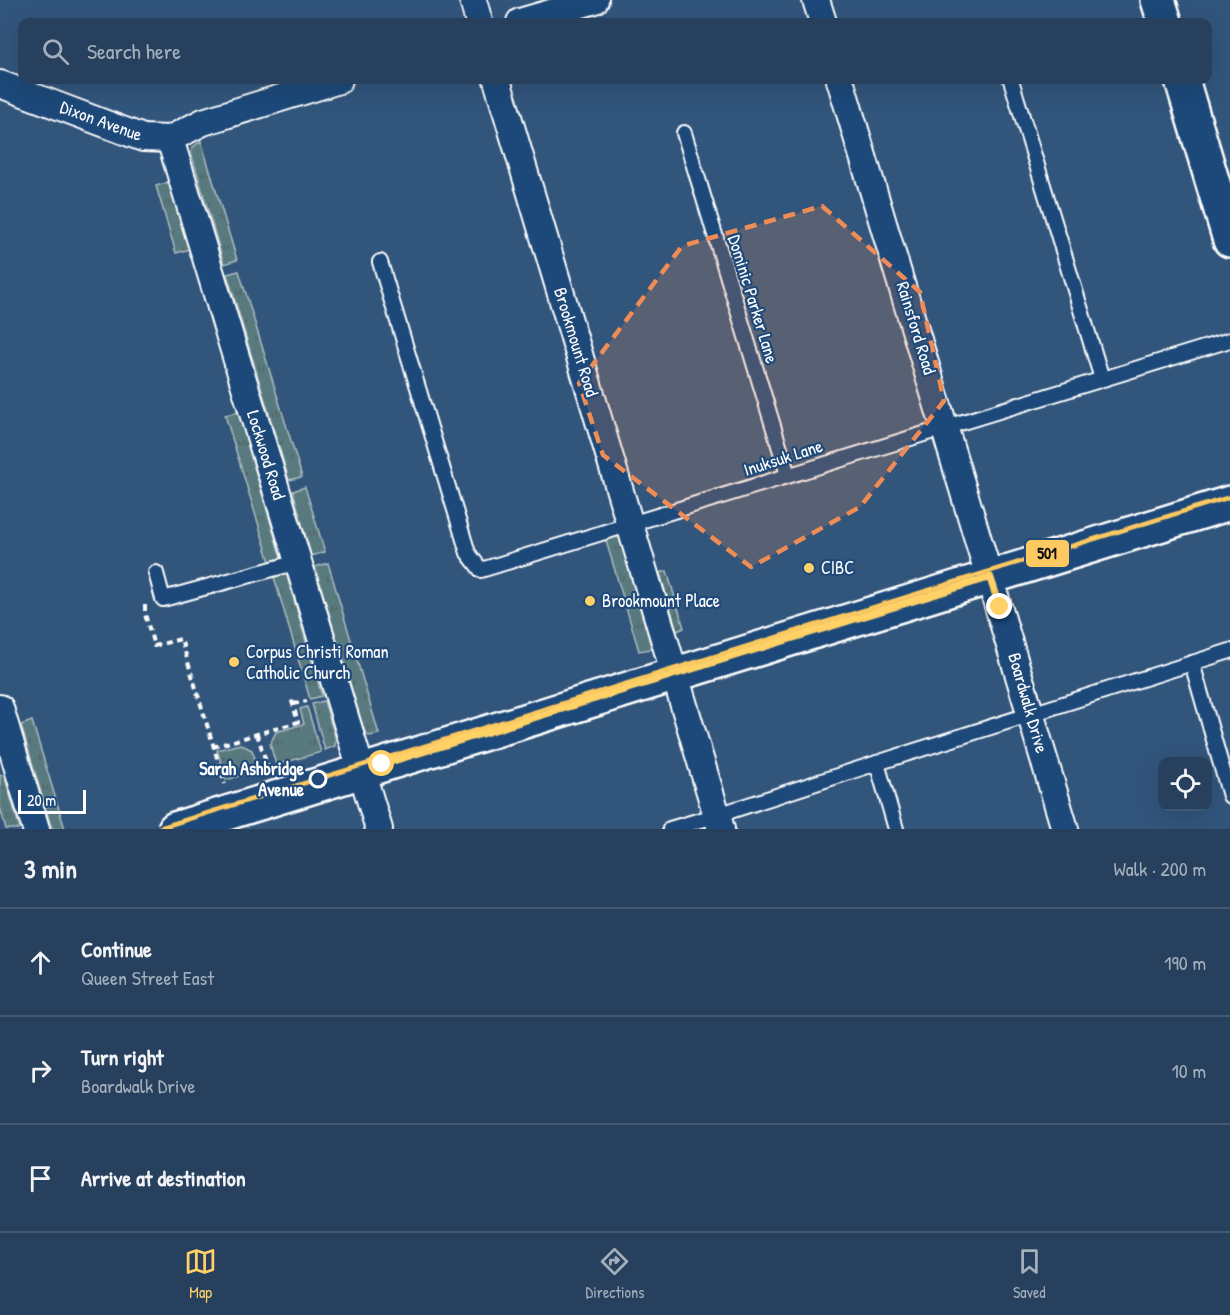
<!DOCTYPE html>
<html lang="en">
<head>
<meta charset="utf-8">
<style>
  body { margin:0; font-family:"Patrick Hand",sans-serif; background:#324b66; color:#f1f3f6 }
  .controls { position:absolute; right:18px; bottom:18px; display:grid; overflow:hidden; border-radius:12px; box-shadow:0 6px 24px #0002 }
  .controls button { width:54px; height:54px; display:grid; place-items:center; padding:0; border:0; border-bottom:2px solid #425972; background:#26405d; color:#f1f3f6; font:30px sans-serif }
  .scale { position:absolute; left:18px; bottom:15px; width:68px; box-sizing:border-box; padding-left:6px; border:3px solid #fff; border-top:0; font-size:16px; line-height:21px; white-space:nowrap; color:#fff; -webkit-text-stroke:4px #1f4a7a; paint-order:stroke }
  .stop { position:absolute; width:18px; height:18px; margin:-14px; border:4px solid #ffd166; border-radius:50%; background:#fff }
  .stop.end { background:#ffd166; border-color:#fff; box-shadow:0 2px 6px #0008 }
  .list { margin:0; padding:0; list-style:none }
  h2 { display:flex; justify-content:space-between; align-items:center; height:78px; margin:0; padding:0 24px; font-size:26px }
  h2 small { font-size:20px; font-weight:400; color:#a4afbc }
  .list li { display:grid; grid-template-columns:39px 1fr auto; gap:18px; align-items:center; box-sizing:border-box; height:108px; padding:0 24px; border-top:2px solid #425972 }
  .list b { display:block; font-size:22px; white-space:nowrap }
  .list p { margin:0; font-size:20px; white-space:nowrap; color:#a4afbc }
  .list em { font-size:20px; font-style:normal; color:#a4afbc }
  .icon { flex:none; width:33px; height:33px; fill:none; stroke:currentColor; stroke-width:2; stroke-linecap:round; stroke-linejoin:round }
  .map { position:relative; flex:none; width:1230px; height:829px; overflow:hidden }
  .search { position:absolute; background:#26405d; box-shadow:0 6px 24px #0002; left:18px; right:18px; top:18px; height:66px; display:flex; align-items:center; gap:15px; box-sizing:border-box; padding:0 21px; border-radius:12px; color:#a4afbc; font-size:22px }
  .sheet { height:402px; background:#26405d }
  nav { display:flex; justify-content:space-around; align-items:center; box-sizing:border-box; height:84px; border-top:2px solid #425972; background:#26405d; font-size:16px; color:#a4afbc }
  nav a { display:grid; justify-items:center; gap:3px }
  nav .on { color:#ffd166 }
  .map>svg:first-child { display:block }
  .grass { fill:url(#grass-tufts); stroke:#acbcbf; stroke-width:1.5 }
  .garden { fill:url(#garden-furrows); stroke:#acbcbf; stroke-width:1.5 }
  .lines { fill:none; stroke-linecap:round; stroke-linejoin:round }
  .lane-casing { stroke:#fff; stroke-width:18 }
  .street-casing { stroke:#fff; stroke-width:30 }
  .secondary-casing { stroke:#fff; stroke-width:38 }
  .primary-casing { stroke:#fff; stroke-width:38 }
  .path { stroke:#fff; stroke-width:4; stroke-dasharray:6 4.5; stroke-linecap:butt }
  .lane { stroke:#1f4a7a; stroke-width:14 }
  .street { stroke:#1f4a7a; stroke-width:26 }
  .secondary { stroke:#1f4a7a; stroke-width:33 }
  .primary { stroke:#1f4a7a; stroke-width:33 }
  .tram-1-casing { stroke:#1f4a7a; stroke-width:9 }
  .tram-1 { stroke:#fdc960; stroke-width:4.5 }
  .route { stroke:#ffd166; stroke-width:8 }
  .marked { fill:#ef8b55; fill-opacity:0.2; stroke:#ef8b55; stroke-width:4.5; stroke-dasharray:12 8; stroke-linejoin:round }
  .poi-dot { fill:#ffd166; stroke:#1f4a7a; stroke-width:2 }
  .stop-dot { fill:#1f4a7a; stroke:#fff; stroke-width:3 }
  .labels { text-anchor:middle; stroke-width:4.5; stroke-linejoin:round; paint-order:stroke }
  .street-label { font-size:18px; fill:#fff; stroke:#1f4a7a }
  .poi-label { font-size:18px; fill:#fff; stroke:#1f4a7a; text-anchor:start }
  .stop-label { font-size:18px; font-weight:bold; fill:#fff; stroke:#1f4a7a; text-anchor:end }
  .line-badge { stroke:#1f4a7a; stroke-width:2 }
  .pale-badge-label { font-size:16px; text-anchor:middle; font-weight:bold; fill:#111 }
</style>
</head>
<body>
<div class="map">
<svg width="1230" height="829" viewBox="0 0 1230 829">
  <defs>
    <pattern id="grass-tufts" width="24" height="20" patternUnits="userSpaceOnUse" patternTransform="scale(1.5)"><rect width="24" height="20" fill="#597a7f"/><path d="M3 7l-1-3M5 7V3M7 7l1-3M15 17l-1-3M17 17v-4M19 17l1-3" fill="none" stroke="#526366"/></pattern>
    <pattern id="garden-furrows" width="10" height="10" patternUnits="userSpaceOnUse" patternTransform="scale(1.5)"><rect width="10" height="10" fill="#597a7f"/><path d="M-1 1l2-2M0 10L10 0M9 11l2-2" fill="none" stroke="#526366"/></pattern>
  </defs>
  <rect width="100%" height="100%" fill="#32557c"/>
  <filter id="ink" filterUnits="userSpaceOnUse"><feTurbulence type="fractalNoise" baseFrequency=".0167" numOctaves="2"/><feDisplacementMap in="SourceGraphic" scale="12" xChannelSelector="R" yChannelSelector="G"/><feConvolveMatrix kernelMatrix="1 2 1 2 8 2 1 2 1" color-interpolation-filters="sRGB"/></filter>
  <g filter="url(#ink)">
    <g class="grass">
      <path d="M 201,141 L 237,260 L 224,264 L 191,153 L 192,148 Z"/>
      <path d="M 169,182 L 190,249 L 176,253 L 156,186 Z"/>
      <path d="M 239,271 L 302,477 L 289,480 L 227,274 Z"/>
      <path d="M 238,412 L 281,558 L 270,562 L 225,415 Z"/>
      <path d="M 305,487 L 325,552 L 311,556 L 293,491 Z"/>
      <path d="M 604,534 L 619,535 L 652,649 L 639,651 Z"/>
      <path d="M 328,563 L 379,734 L 369,736 L 365,733 L 315,567 Z"/>
      <path d="M 286,573 L 322,696 L 310,699 L 274,577 Z"/>
      <path d="M 324,701 L 336,740 L 335,746 L 325,750 L 312,704 Z"/>
      <path d="M 307,707 L 321,752 L 276,765 L 270,744 L 276,732 L 304,724 L 300,709 Z"/>
      <path d="M 32,721 L 65,829 L 53,829 L 50,823 L 21,725 Z"/>
      <path d="M 240,744 L 252,750 L 259,770 L 226,780 L 217,750 Z"/>
      <path d="M 0,775 L 4,775 L 20,829 L 6,829 L 0,807 Z"/>
    </g>
    <path class="garden" d="M 667,571 L 684,628 L 677,631 L 660,573 Z"/>
    <g class="lines">
      <defs>
        <g id="lane">
          <path d="M 1011,80 L 1102,379"/>
          <path d="M 684,133 L 788,475"/>
          <path d="M 380,262 L 468,553 L 481,570 L 1230,340"/>
          <path d="M 156,573 L 163,599 L 298,562"/>
          <path d="M 1192,663 L 1230,796"/>
          <path d="M 877,763 L 896,829"/>
          <path d="M 670,829 L 718,815 L 877,763 L 1230,651"/>
        </g>
        <g id="street">
          <path d="M 473,0 L 479,22"/>
          <path d="M 816,0 L 823,22"/>
          <path d="M 520,22 L 595,0"/>
          <path d="M 497,80 L 721,829"/>
          <path d="M 840,80 L 1065,829"/>
          <path d="M 0,84 L 143,138 L 170,139 L 203,122 L 339,80"/>
          <path d="M 170,139 L 379,829"/>
          <path d="M 0,708 L 36,829"/>
        </g>
        <path id="secondary" d="M 175,829 L 1230,503"/>
        <g id="primary">
          <path d="M 1158,0 L 1165,22"/>
          <path d="M 1182,80 L 1230,240"/>
        </g>
      </defs>
      <use href="#lane" class="lane-casing"/>
      <use href="#street" class="street-casing"/>
      <use href="#secondary" class="secondary-casing"/>
      <use href="#primary" class="primary-casing"/>
      <g class="path">
        <path d="M 145,605 L 145,614 L 154,646 L 181,639 L 225,784"/>
        <path d="M 293,704 L 307,701"/>
        <path d="M 257,734 L 269,771"/>
        <path d="M 213,747 L 298,722 L 291,698"/>
      </g>
      <use href="#lane" class="lane"/>
      <use href="#street" class="street"/>
      <use href="#secondary" class="secondary"/>
      <use href="#primary" class="primary"/>
      <defs>
        <path id="tram-1" d="M 156,829 L 1230,497"/>
      </defs>
      <use href="#tram-1" class="tram-1-casing"/>
      <use href="#tram-1" class="tram-1"/>
    </g>
  </g>
  <g class="lines" filter="url(#ink)">
    <path class="route" d="M 382,764 L 990,577 L 1000,607"/>
  </g>
  <path class="marked" d="M 822,206 L 920,292 L 944,401 L 860,507 L 751,567 L 603,455 L 579,383 L 682,246 Z"/>
  <g class="poi-dot">
    <circle cx="809" cy="568" r="6"/>
    <circle cx="590" cy="601" r="6"/>
    <circle cx="234" cy="662" r="6"/>
  </g>
  <circle class="stop-dot" cx="318" cy="779" r="8"/>
  <g class="labels">
    <g class="street-label">
      <text transform="translate(101 121) rotate(20)" y="6">Dixon Avenue</text>
      <text transform="translate(753 299) rotate(73)" y="6">Dominic Parker Lane</text>
      <text transform="translate(916 328) rotate(73)" y="6">Rainsford Road</text>
      <text transform="translate(576 342) rotate(73)" y="6">Brookmount Road</text>
      <text transform="translate(266 455) rotate(73)" y="6">Lockwood Road</text>
      <text transform="translate(783 458) rotate(-18)" y="6">Inuksuk Lane</text>
      <text transform="translate(1028 703) rotate(74)" y="6">Boardwalk Drive</text>
    </g>
    <g class="poi-label">
      <text x="821" y="574">CIBC</text>
      <text x="602" y="607">Brookmount Place</text>
      <text x="246" y="658">Corpus Christi Roman<tspan x="246" dy="21">Catholic Church</tspan></text>
    </g>
    <g class="stop-label">
      <text x="304" y="775">Sarah Ashbridge<tspan x="304" dy="21">Avenue</tspan></text>
    </g>
  </g>
  <rect class="line-badge" x="1025" y="539" width="45" height="29" rx="6" fill="#fdc960"/>
  <g class="pale-badge-label">
    <text x="1047" y="559">501</text>
  </g>
</svg>
<div class="controls">
<button><svg class="icon" aria-label="locate" viewBox="0 0 24 24"><circle cx="12" cy="12" r="6"/><path d="M12 2v4M12 18v4M2 12h4M18 12h4"/></svg></button>
</div>
<div class="scale">20 m</div>
<div class="stop" style="left:382px;top:764px"></div>
<div class="stop end" style="left:1000px;top:607px"></div>
<div class="search"><svg class="icon" aria-label="search" viewBox="0 0 24 24"><circle cx="10" cy="10" r="6"/><path d="M15 15l6 6"/></svg>Search here</div>
</div>
<section class="sheet">
<h2>3 min<small>Walk · 200 m</small></h2>
<ul class="list">
<li><svg class="icon" aria-label="ahead" viewBox="0 0 24 24"><path d="M12 20V5M6 11l6-6 6 6"/></svg><div><b>Continue</b><p>Queen Street East</p></div><em>190 m</em></li>
<li><svg class="icon" aria-label="right" viewBox="0 0 24 24"><path d="M7 20v-9h11M14 6l5 5-5 5"/></svg><div><b>Turn right</b><p>Boardwalk Drive</p></div><em>10 m</em></li>
<li><svg class="icon" aria-label="arrive" viewBox="0 0 24 24"><path d="M6 21V4h12l-3 4 3 4H6"/></svg><div><b>Arrive at destination</b></div></li>
</ul>
</section>
<nav>
<a class="on"><svg class="icon" aria-label="map" viewBox="0 0 24 24"><path d="M3 6l6-2 6 2 6-2v14l-6 2-6-2-6 2zM9 4v14M15 6v14"/></svg>Map</a>
<a><svg class="icon" aria-label="directions" viewBox="0 0 24 24"><path d="M12 3l9 9-9 9-9-9zM9 14v-3h6M13 9l2 2-2 2"/></svg>Directions</a>
<a><svg class="icon" aria-label="saved" viewBox="0 0 24 24"><path d="M7 4h10v16l-5-4-5 4z"/></svg>Saved</a>
</nav>
</body>
</html>
